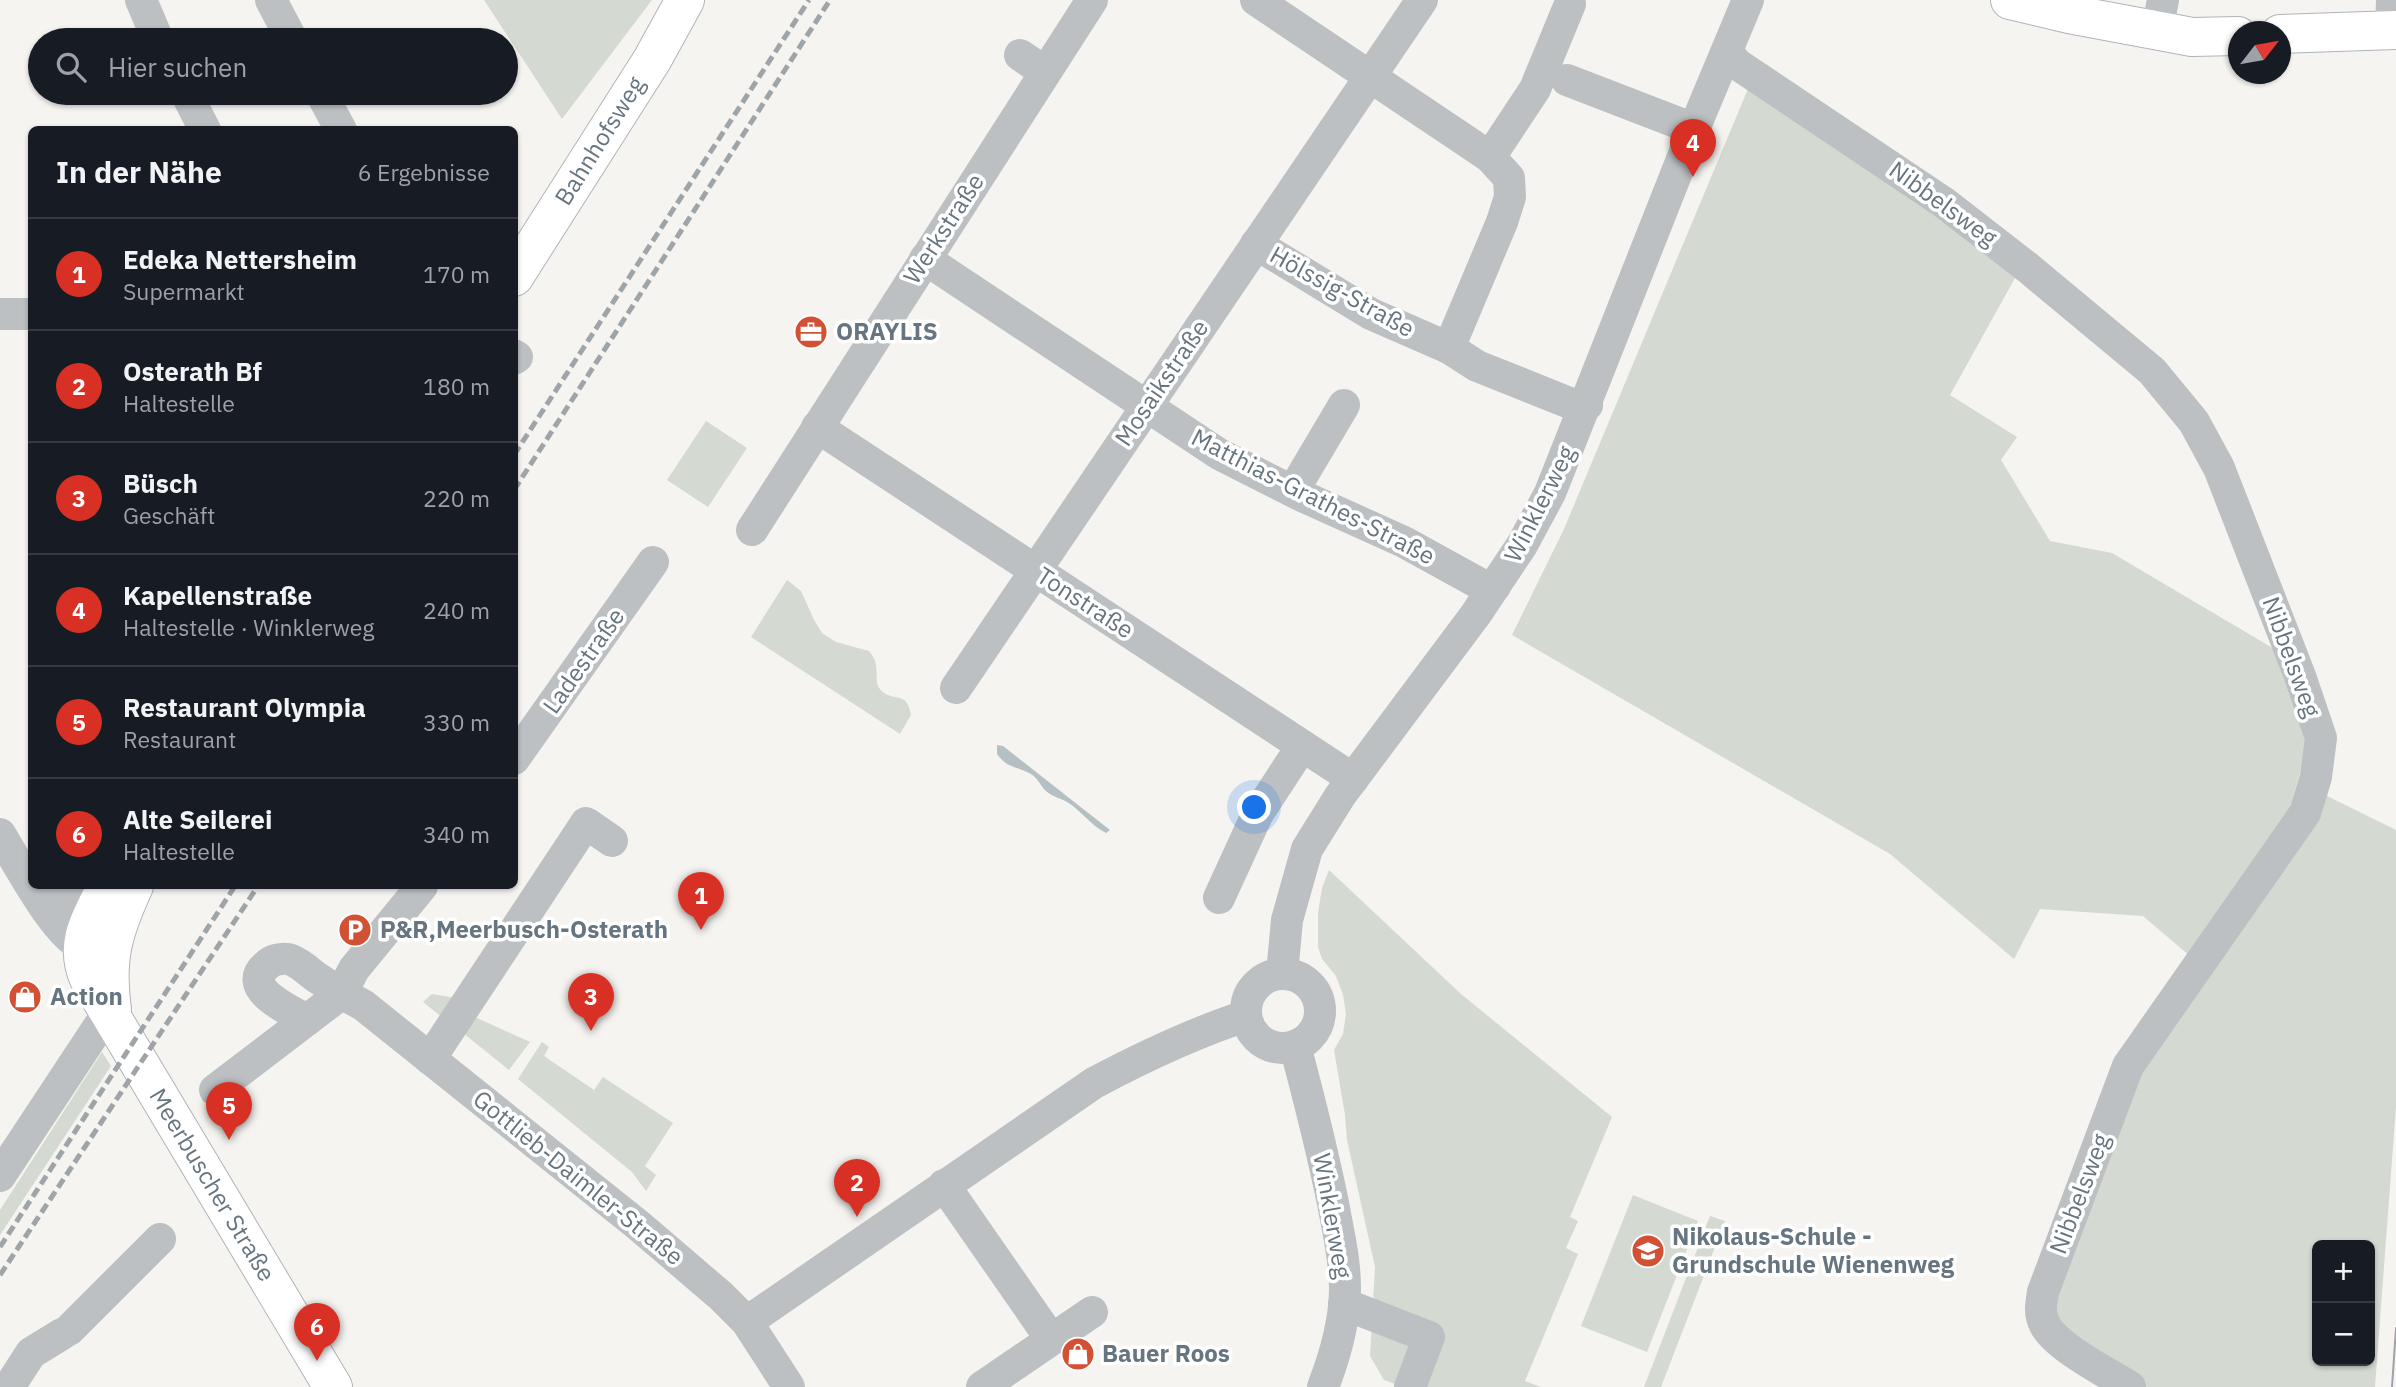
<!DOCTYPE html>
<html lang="de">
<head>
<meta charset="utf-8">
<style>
  body { margin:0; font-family:"IBM Plex Sans",sans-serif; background:#242831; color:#f1f3f6 }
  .controls { position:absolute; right:21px; bottom:21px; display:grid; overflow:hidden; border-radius:10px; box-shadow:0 2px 5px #0004 }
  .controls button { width:63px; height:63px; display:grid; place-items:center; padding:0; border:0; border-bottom:2px solid #363941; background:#171b24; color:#f1f3f6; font:35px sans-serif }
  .compass { position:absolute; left:2228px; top:21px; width:63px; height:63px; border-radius:50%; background:#171b24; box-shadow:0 2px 5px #0004; rotate:59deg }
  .you { position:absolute; left:1255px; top:808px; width:24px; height:24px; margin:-18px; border:5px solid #fff; border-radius:50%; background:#1a73e8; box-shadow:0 0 0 10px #1a73e833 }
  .badge { display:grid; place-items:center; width:46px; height:46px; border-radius:50%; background:#d93025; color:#fff; font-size:23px; font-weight:700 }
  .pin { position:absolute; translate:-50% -58px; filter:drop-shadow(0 2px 4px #0008) }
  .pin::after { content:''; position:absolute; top:37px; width:24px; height:21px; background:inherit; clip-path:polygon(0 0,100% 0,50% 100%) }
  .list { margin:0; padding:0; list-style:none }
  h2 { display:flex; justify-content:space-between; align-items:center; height:91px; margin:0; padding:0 28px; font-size:30px }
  h2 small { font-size:23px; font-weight:400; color:#9ea1a6 }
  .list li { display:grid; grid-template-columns:46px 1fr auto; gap:21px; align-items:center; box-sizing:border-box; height:112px; padding:0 28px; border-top:2px solid #363941 }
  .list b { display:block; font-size:26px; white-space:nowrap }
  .list p { margin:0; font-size:23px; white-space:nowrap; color:#9ea1a6 }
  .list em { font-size:23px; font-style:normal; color:#9ea1a6 }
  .icon { flex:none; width:38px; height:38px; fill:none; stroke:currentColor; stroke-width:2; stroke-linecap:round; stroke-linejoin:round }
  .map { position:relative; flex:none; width:2396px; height:1387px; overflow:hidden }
  .search { position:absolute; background:#171b24; box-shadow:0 2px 5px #0004; left:28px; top:28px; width:490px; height:77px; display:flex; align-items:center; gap:18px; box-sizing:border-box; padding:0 24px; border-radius:38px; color:#9ea1a6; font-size:26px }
  .panel { position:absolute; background:#171b24; box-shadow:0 2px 5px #0004; left:28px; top:126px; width:490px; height:763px; border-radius:10px }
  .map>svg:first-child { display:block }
  .green { fill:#d4d9d1; fill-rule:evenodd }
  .water { fill:#b4c0c3 }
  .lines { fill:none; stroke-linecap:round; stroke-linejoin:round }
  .major-casing { stroke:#b0b4b7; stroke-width:40 }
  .minor { stroke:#bcc0c3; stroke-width:32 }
  .major { stroke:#fff; stroke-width:38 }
  .tram { stroke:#9ea4a8; stroke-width:2 }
  .rail { stroke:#9ea4a8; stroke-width:5; stroke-dasharray:10 5; stroke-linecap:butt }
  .labels { text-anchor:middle; stroke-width:7; stroke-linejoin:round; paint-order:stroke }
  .street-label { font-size:24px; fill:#66757f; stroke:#fff }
  .poi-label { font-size:24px; font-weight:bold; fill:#66757f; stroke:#fff; text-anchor:start }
</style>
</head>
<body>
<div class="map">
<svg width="2396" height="1387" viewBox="0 0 2396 1387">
  <rect width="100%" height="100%" fill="#f5f4f1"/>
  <g class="green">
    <path d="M 484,0 L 652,0 L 562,119 Z"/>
    <path d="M 1750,84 L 2020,269 L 1950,395 L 2017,437 L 2001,460 L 2050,541 L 2112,553 L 2276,650 L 2310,739 L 2282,834 L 2191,957 L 2143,916 L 2040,909 L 2014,959 L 1890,854 L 1512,635 L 1564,529 Z"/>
    <path d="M 706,421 L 747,448 L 708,507 L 667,480 Z"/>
    <path d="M 787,580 L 801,591 L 814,620 L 822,633 L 836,642 L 869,651 C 872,655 876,660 876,666 C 878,676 874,685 883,692 C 896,702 907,691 911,715 L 900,734 L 751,637 Z"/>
    <path d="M 2321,793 L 2396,830 L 2396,1107 L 2375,1387 L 2146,1387 L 2070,1340 L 2046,1308 L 2146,1051 ZM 2317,1245 L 2370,1245 L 2370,1361 L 2317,1361 Z"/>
    <path d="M 1329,870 L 1461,994 L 1612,1117 L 1570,1217 L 1578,1221 L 1566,1248 L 1578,1254 L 1525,1381 L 1541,1387 L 1403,1387 L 1384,1380 L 1370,1356 L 1375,1267 L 1347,1140 L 1345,1115 L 1334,1050 L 1343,1034 L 1346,1014 L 1343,995 L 1336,976 L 1322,959 L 1318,947 L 1318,913 L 1322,888 Z"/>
    <path d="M 432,994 L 456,998 L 443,1018 L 423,1002 Z"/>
    <path d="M 475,1017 L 530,1042 L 509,1070 L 463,1033 Z"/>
    <path d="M 542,1042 L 549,1047 L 544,1056 L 594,1090 L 603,1077 L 673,1123 L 645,1166 L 656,1175 L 646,1191 L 632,1172 L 518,1079 Z"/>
    <path d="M 102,1052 L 111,1066 L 0,1235 L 0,1210 Z"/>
    <path d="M 1633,1195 L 1698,1221 L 1647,1352 L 1581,1326 Z"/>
    <path d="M 1710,1216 L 1725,1221 L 1661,1387 L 1644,1387 Z"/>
  </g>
  <path class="water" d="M 997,745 L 1003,746 L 1110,830 L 1106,833 C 1089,824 1082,811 1067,802 C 1060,798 1050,796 1044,789 C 1039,783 1037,777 1029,773 C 1015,766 1007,768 997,754 Z"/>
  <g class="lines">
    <defs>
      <g id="major">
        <path d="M 2010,0 L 2069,14 L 2192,37 L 2238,36"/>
        <path d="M 2280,34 L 2396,30"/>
        <path d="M 514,277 L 652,60 L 685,0"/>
        <path d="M 107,886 C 91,918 73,943 89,979 L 333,1387"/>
        <path d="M 112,1010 C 105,958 113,932 134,886"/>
      </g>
    </defs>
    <use href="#major" class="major-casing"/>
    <g class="minor">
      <path d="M 141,0 L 158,40"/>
      <path d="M 271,0 L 292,40"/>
      <path d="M 2157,31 L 2163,0"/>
      <path d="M 2391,31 L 2392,0"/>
      <path d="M 1727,52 L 1737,64 L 1943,202 L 2027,267 L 2152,371 L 2194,422 L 2219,468 L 2300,676 L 2321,738 L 2316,777 L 2305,813 L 2128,1066 L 2043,1292 C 2041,1304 2039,1314 2045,1325 C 2056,1347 2108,1373 2130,1387"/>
      <path d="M 1020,55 L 1045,72"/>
      <path d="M 1567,80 L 1694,129"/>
      <path d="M 186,93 L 205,130"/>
      <path d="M 321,93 L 341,130"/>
      <path d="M 1490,157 L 1535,89 L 1570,4"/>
      <path d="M 1256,244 L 1371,314 L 1449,348 L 1502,222 L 1510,197 L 1509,178 L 1490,157 L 1256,0"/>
      <path d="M 925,259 L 1219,454 L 1302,496 L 1404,542 L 1482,585 L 1495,586"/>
      <path d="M 0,314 L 32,314"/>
      <path d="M 1449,348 L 1477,366 L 1577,406 L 1587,405"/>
      <path d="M 514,355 L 517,357 L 514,359"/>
      <path d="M 817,427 L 1353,779"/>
      <path d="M 1293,491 L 1344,405"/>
      <path d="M 752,530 L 1092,0"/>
      <path d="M 956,688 L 1422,0"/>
      <path d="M 514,759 L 653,562"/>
      <path d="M 0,834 C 15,858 57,939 83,946 C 90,948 97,946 104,943"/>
      <path d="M 38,886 C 61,906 81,901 104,886"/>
      <path d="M 1219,898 L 1257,815 L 1302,746"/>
      <path d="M 1282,974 L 1287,920 L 1307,849 L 1340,796 L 1476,614 L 1522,545 L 1550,493 L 1694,129 L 1748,0"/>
      <circle cx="1283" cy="1011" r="37"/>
      <path d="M 307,1020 C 291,1011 238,988 267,965 C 272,960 281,958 288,959 C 297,961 308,971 316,977 C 331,987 347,997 363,1005 L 638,1225 L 721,1296 L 747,1322 L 789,1387"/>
      <path d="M 1295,1046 C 1309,1098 1322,1150 1333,1203 C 1338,1231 1345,1259 1345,1288 C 1345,1322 1335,1356 1323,1387"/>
      <path d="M 430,1059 L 586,823 L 612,841"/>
      <path d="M 215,1090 L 341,994 L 354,969 L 422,886"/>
      <path d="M 0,1176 L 99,1026 L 114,1019"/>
      <path d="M 944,1185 L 1051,1339"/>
      <path d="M 1344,1304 L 1429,1337 L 1410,1387"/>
      <path d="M 747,1322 L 1094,1083 C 1143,1057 1193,1033 1246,1016"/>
      <path d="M 69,1330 L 160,1239"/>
      <path d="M 9,1387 L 31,1353 L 62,1334"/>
      <path d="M 982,1387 L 1092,1312"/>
    </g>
    <use href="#major" class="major"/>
    <path class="tram" d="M 2392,1387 L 2396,1328"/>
    <g class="rail">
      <path d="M 514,455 L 809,0"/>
      <path d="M 514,490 L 830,0"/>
      <path d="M 0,1247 L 235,886"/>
      <path d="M 0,1275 L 258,886"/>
    </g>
  </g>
  <defs>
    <symbol id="office-disc" viewBox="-11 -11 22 22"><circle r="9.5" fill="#d25033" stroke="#fff"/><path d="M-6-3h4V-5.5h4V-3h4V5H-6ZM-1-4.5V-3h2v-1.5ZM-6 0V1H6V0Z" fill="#fff"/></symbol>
    <symbol id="parking-disc" viewBox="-11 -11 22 22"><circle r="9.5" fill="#d25033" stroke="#fff"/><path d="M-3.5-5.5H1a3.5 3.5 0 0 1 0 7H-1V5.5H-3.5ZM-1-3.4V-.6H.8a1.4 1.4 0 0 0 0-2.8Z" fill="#fff"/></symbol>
    <symbol id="shop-disc" viewBox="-11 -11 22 22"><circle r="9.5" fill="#d25033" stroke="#fff"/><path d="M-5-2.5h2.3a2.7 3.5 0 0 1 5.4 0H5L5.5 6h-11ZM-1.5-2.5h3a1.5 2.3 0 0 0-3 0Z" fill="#fff"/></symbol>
    <symbol id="school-disc" viewBox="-11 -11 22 22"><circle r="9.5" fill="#d25033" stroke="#fff"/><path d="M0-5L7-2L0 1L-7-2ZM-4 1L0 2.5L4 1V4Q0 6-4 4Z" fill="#fff"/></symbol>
  </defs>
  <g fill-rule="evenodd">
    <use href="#office-disc" x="792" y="313" width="38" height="38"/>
    <use href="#parking-disc" x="336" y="911" width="38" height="38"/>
    <use href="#shop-disc" x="6" y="978" width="38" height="38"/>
    <use href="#school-disc" x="1629" y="1232" width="38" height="38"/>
    <use href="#shop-disc" x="1059" y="1335" width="38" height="38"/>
  </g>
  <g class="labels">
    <g class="street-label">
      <text transform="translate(600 141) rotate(-58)" y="8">Bahnhofsweg</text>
      <text transform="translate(1943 204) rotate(36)" y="8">Nibbelsweg</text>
      <text transform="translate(944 229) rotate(-57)" y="8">Werkstraße</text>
      <text transform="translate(1342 292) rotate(29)" y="8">Hölssig-Straße</text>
      <text transform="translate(1162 383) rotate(-56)" y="8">Mosaikstraße</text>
      <text transform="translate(1313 497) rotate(27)" y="8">Matthias-Grathes-Straße</text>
      <text transform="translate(1540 504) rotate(-63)" y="8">Winklerweg</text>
      <text transform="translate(1085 603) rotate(33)" y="8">Tonstraße</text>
      <text transform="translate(2291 657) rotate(70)" y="8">Nibbelsweg</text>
      <text transform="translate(584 661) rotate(-55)" y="8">Ladestraße</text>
      <text transform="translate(578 1178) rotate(39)" y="8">Gottlieb-Daimler-Straße</text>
      <text transform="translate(212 1185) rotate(59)" y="8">Meerbuscher Straße</text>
      <text transform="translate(2080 1194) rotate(-69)" y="8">Nibbelsweg</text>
      <text transform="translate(1332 1216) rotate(80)" y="8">Winklerweg</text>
    </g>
    <g class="poi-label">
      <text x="836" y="340">ORAYLIS</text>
      <text x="380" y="938">P&amp;R,Meerbusch-Osterath</text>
      <text x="50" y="1005">Action</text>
      <text x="1672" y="1245">Nikolaus-Schule -<tspan x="1672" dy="28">Grundschule Wienenweg</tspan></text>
      <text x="1102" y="1362">Bauer Roos</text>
    </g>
  </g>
</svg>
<div class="controls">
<button>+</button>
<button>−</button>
</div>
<svg class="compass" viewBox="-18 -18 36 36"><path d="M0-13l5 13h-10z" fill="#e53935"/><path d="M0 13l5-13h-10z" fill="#9ea1a6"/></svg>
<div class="you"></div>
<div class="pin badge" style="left:701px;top:930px">1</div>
<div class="pin badge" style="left:857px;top:1217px">2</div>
<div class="pin badge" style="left:591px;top:1031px">3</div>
<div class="pin badge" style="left:1693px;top:177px">4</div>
<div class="pin badge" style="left:229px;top:1140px">5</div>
<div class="pin badge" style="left:317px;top:1361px">6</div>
<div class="search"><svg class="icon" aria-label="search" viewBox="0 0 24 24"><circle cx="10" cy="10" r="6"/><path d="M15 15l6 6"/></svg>Hier suchen</div>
<section class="panel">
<h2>In der Nähe<small>6 Ergebnisse</small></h2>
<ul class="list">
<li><span class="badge">1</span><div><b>Edeka Nettersheim</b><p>Supermarkt</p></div><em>170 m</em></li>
<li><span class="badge">2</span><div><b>Osterath Bf</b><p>Haltestelle</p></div><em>180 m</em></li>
<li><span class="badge">3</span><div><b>Büsch</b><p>Geschäft</p></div><em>220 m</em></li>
<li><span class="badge">4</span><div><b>Kapellenstraße</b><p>Haltestelle · Winklerweg</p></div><em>240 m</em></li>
<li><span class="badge">5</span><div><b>Restaurant Olympia</b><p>Restaurant</p></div><em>330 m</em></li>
<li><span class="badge">6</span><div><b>Alte Seilerei</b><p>Haltestelle</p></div><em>340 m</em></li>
</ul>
</section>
</div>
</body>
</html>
